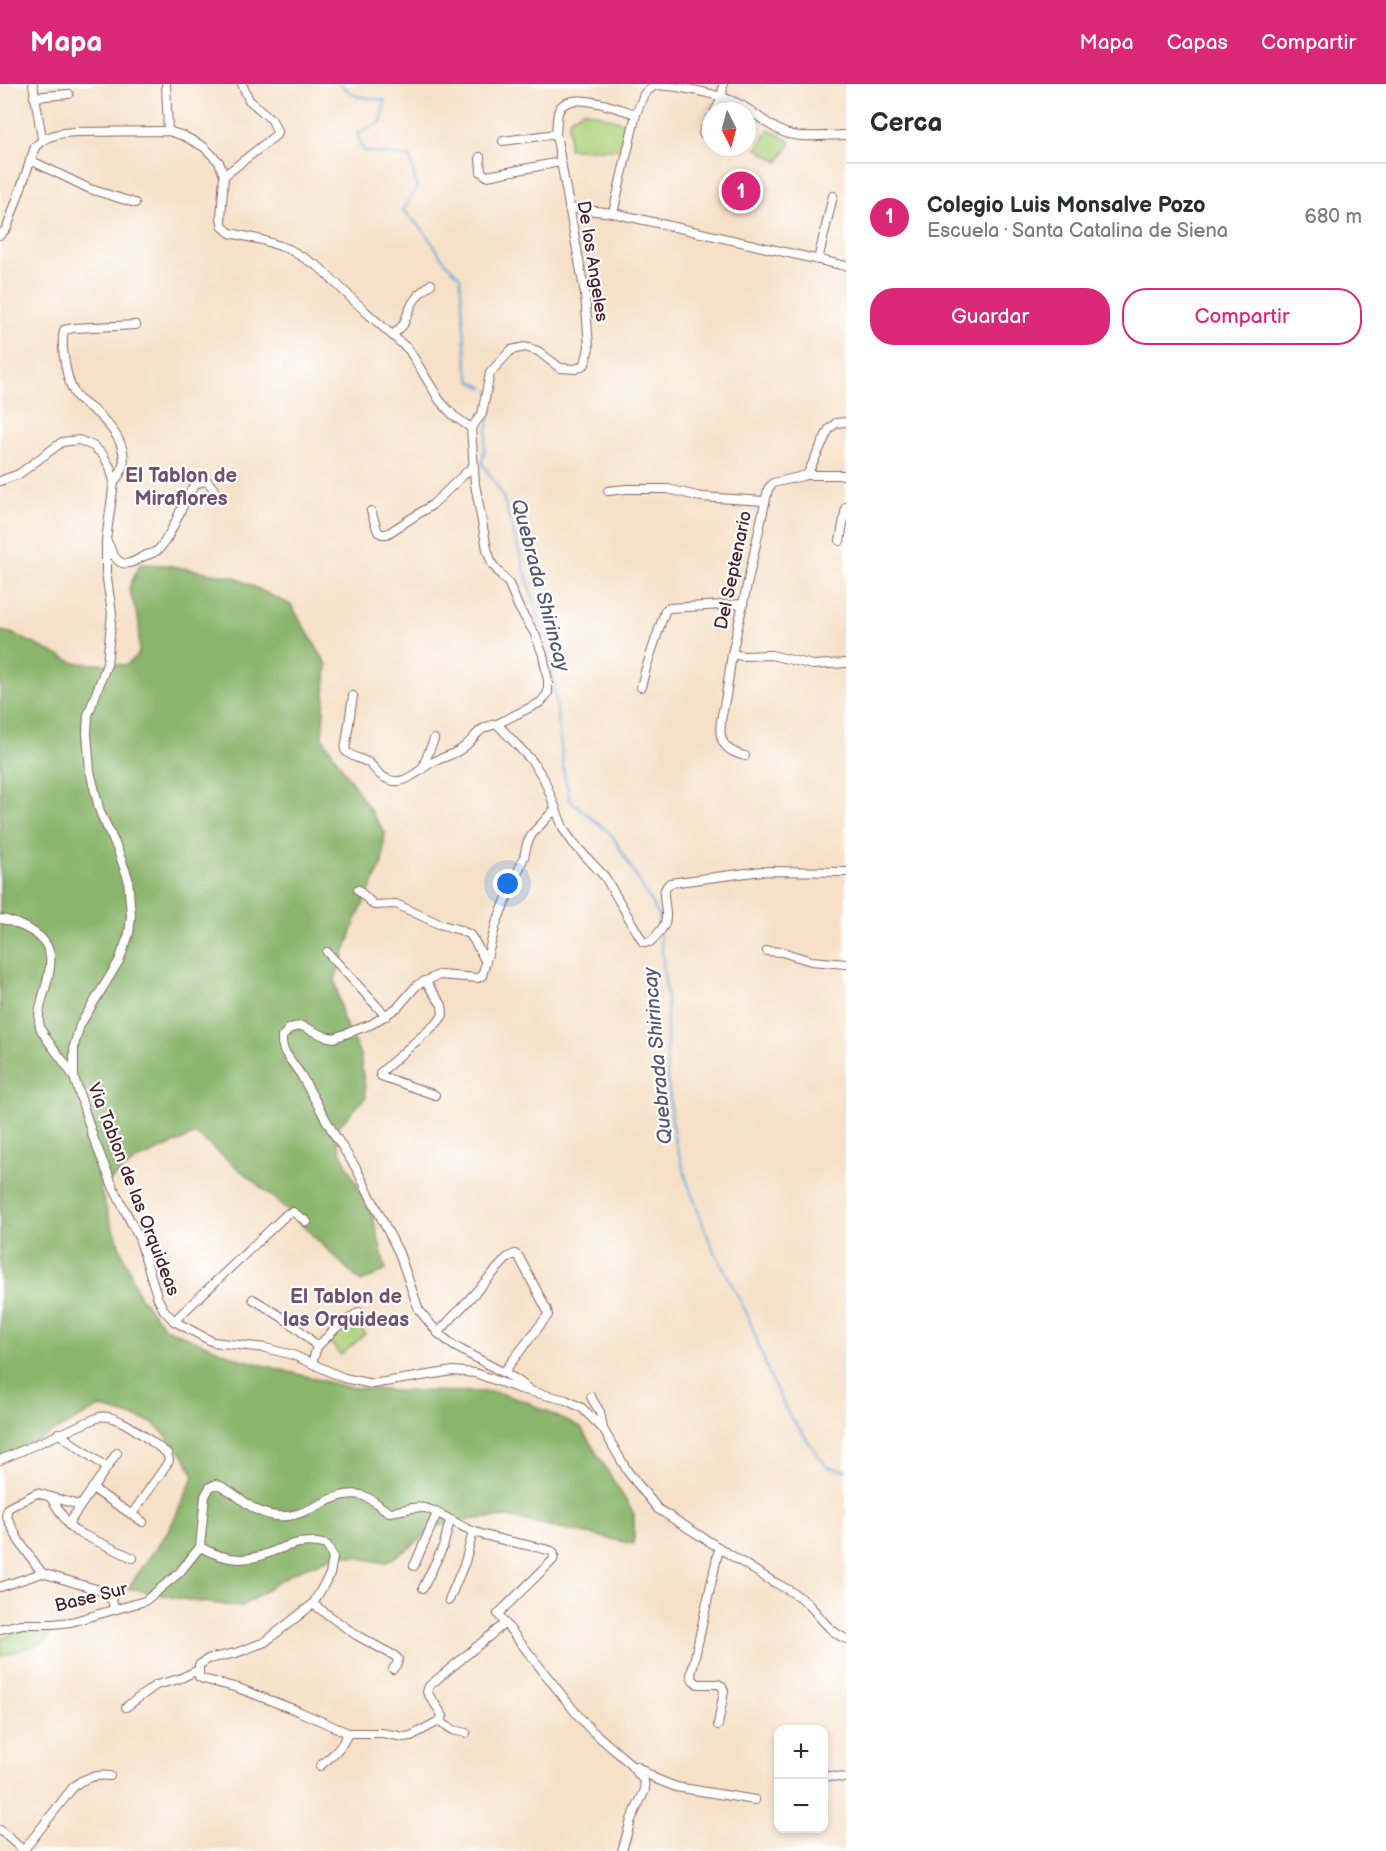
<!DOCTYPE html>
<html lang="es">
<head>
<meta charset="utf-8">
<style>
  body { margin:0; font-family:"Balsamiq Sans",sans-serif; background:#f7f7f7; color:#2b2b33 }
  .controls { position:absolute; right:18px; bottom:18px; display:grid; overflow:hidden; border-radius:12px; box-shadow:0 3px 9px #0003 }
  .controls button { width:54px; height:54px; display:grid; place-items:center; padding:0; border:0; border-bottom:2px solid #e1e1e2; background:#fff; color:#2b2b33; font:30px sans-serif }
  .compass { position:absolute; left:702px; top:18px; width:54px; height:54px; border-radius:50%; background:#fff; box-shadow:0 3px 9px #0003; rotate:174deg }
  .you { position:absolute; left:508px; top:800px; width:21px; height:21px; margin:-15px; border:4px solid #fff; border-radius:50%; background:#1a73e8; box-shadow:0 0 0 9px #1a73e833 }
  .badge { display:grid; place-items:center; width:39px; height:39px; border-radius:50%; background:#db2777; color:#fff; font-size:20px; font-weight:700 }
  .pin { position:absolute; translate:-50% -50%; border:3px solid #fff; box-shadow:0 2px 6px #0006 }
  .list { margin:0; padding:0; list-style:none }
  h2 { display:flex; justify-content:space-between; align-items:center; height:78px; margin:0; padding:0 24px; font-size:26px }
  h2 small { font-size:20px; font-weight:400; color:#7c7c81 }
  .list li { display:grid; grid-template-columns:39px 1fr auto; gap:18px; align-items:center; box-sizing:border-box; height:108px; padding:0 24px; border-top:2px solid #e1e1e2 }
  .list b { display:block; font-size:22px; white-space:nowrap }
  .list p { margin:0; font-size:20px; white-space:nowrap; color:#7c7c81 }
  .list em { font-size:20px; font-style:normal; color:#7c7c81 }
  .actions { display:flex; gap:12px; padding:18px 24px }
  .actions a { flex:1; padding:14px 0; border:2px solid #db2777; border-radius:24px; text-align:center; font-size:21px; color:#db2777 }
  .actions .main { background:#db2777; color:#fff }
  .map { position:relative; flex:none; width:846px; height:1767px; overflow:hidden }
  header { display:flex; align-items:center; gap:36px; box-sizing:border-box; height:84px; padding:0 30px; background:#db2777; color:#fff }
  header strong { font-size:28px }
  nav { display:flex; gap:33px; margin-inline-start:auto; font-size:21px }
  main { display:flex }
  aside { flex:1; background:#fff }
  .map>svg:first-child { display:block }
  .green { fill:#aed37d; stroke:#7c7954; stroke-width:1.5 }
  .forest { fill:#8ab56c; stroke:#6a6a4c; stroke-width:1.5 }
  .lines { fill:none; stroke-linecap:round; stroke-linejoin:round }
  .stream { stroke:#65a8d9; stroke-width:2 }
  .minor-casing { stroke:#866362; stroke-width:10 }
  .minor { stroke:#fff; stroke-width:8 }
  .labels { text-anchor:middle; stroke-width:4.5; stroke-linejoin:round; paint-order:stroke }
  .street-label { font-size:18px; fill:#4a1f2b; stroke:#fff }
  .neighbourhood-label { font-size:20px; font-weight:bold; fill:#735070; stroke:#fff }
  .water-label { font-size:20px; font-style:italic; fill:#555671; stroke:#fff }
</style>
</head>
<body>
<header>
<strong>Mapa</strong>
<nav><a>Mapa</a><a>Capas</a><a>Compartir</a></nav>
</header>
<main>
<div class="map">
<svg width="846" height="1767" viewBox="0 0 846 1767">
  <rect width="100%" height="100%" fill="#fff"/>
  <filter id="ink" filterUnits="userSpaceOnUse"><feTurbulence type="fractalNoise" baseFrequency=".0167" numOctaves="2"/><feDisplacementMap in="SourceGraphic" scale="12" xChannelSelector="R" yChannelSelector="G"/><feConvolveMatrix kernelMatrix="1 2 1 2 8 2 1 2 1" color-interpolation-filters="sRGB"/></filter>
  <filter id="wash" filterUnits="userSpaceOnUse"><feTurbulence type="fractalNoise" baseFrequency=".008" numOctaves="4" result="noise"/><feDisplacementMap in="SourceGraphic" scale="24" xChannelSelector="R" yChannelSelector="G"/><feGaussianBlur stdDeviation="1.35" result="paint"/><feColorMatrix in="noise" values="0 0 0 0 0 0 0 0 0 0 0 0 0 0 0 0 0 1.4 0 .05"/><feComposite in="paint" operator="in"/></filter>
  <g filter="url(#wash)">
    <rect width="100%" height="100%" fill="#f6e1c8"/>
    <g class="green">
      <path d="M 584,26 L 623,38 L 623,65 L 569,65 L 569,35 Z"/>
      <path d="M 769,45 L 791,58 L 779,78 L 757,65 Z"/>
      <path d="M 353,1236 L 365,1250 L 341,1271 L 329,1257 Z"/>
      <path d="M 27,1545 L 50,1549 L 46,1558 L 0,1572 L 0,1554 Z"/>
    </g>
    <path class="forest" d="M 140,480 L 166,481 L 234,493 L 291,521 L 327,581 L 322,653 L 385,749 L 382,780 L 356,836 L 335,896 L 343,935 L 360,970 L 366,1013 L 334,1047 L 340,1067 L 373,1133 L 386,1186 L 361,1198 L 275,1115 L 196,1050 L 137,1076 L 100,1104 L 111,1140 L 139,1212 L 165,1244 L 240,1275 L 347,1303 L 398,1307 L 496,1308 L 527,1318 L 581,1344 L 634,1430 L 634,1460 L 509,1433 L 462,1436 L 432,1444 L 411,1463 L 385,1479 L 340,1470 L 292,1489 L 241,1523 L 187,1516 L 128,1504 L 170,1444 L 194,1392 L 184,1372 L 154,1339 L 100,1323 L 44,1353 L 0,1374 L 0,547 L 11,549 L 75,579 L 126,581 L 139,570 L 139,538 L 129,504 Z"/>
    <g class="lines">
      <g class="stream">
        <path d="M 339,0 L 356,12 L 385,16 L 381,38 L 357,50 L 363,67 L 410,73 L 417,104 L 403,126 L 423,146 L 446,179 L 460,193 L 467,284 L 471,297 L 484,304"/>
        <path d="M 489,307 L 493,309 L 482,379 L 502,410 L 551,574 L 564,690 L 570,716 L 612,751 L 658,830 L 659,842"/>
        <path d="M 660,851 L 667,915 L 667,990 L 674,1053 L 688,1100 L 709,1156 L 748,1232 L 771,1295 L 788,1329 L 827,1383 L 846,1387"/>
      </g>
    </g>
  </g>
  <g filter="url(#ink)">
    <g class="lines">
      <defs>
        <g id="minor">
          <path d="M 33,0 L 42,55"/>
          <path d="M 166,0 L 168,47"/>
          <path d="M 34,13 L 69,10"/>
          <path d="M 715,27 L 722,14 L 723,0"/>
          <path d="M 703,49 L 711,34"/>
          <path d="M 503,57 L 556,50"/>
          <path d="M 480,73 L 481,88 L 487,92 L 560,78"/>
          <path d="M 30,76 L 90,105 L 135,119"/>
          <path d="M 224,92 L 276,51 L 277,47 L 272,36 L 249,16 L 242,0"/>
          <path d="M 569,124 L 613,129 L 846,182"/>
          <path d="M 613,129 L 636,30 L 644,10 L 655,1 C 679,2 715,9 737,19 C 753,26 765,40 781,47 C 797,56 828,51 846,51"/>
          <path d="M 0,151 L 7,144 L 35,63 C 46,51 60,49 76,48 L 168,47 L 184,52 L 204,63 L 219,78 L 224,92 L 221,134 L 223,143 L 230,149 L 262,156 L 289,165 L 319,183 L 366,228 L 409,266 L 440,317 L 454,332 L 471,344"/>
          <path d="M 818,176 L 833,112"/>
          <path d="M 393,251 L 403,241 L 412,220 L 419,210 L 431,200"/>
          <path d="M 846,338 L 836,339 L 829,345 L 807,391 L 773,399 L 768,405 L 732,570 L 743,572 L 771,571 L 813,581 L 846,579"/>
          <path d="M 471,344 L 475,400 L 487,465 L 492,480 L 509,500 L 519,524 L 535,550 L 543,571 L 548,597 L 548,609 L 541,618 L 497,640 L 532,677 L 544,695 L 564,746 L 574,760 L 605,793 L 643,858 L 650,858 C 656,852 662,847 665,839 C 670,824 657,809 670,799 L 762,787 L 846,788"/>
          <path d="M 471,344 L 482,330 L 490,289 L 511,266 L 525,263 L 538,267 L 560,284 L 576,285 L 585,280 L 589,263 L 585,210 L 556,50 C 557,43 556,33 559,26 C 569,5 619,25 636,30"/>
          <path d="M 807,391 L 846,391"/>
          <path d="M 0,397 L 19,390 L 62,358 L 79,356 L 93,362 L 103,371 L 110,383 L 114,398 L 106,456 L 106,488 L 112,529 L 107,580 L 88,631 L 87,649 L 90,687 L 100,728 L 117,764 L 128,794 L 131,832 L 129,850 L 119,877 L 80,941 L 74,962 L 74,993 L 93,1053 L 114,1105 L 139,1154 L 158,1215 L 164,1226 L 174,1237 L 213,1258 L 265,1264 L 293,1271 L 344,1294 L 372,1300 L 453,1287 L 475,1289 L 520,1305 L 566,1316 L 582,1324 L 603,1345 L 628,1388 L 658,1425 L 770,1496 C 783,1503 796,1509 807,1519 C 820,1532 829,1548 846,1555"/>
          <path d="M 114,398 C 134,376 120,352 102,334 C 95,326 85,321 77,313 C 67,301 60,261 64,246 L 73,244 L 136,241"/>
          <path d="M 608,407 L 626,405 L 668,405 L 701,413 L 765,417"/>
          <path d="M 371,427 L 378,448 L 382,450 L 387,450 L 432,421 L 473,382"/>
          <path d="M 840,457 L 846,423"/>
          <path d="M 108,459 C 116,479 122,486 142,473 C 147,470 154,470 159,465 C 173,450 181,421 193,403 C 198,398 201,397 208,398 L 215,407"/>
          <path d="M 732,570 C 730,584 728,598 726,612 C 721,638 710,664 745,672"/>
          <path d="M 641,603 L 646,584 L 665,527 L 668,524 L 743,520"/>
          <path d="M 353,612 L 345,666 C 351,674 361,674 369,679 C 374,683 377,689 382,692 C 402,706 415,688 431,679 C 442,673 455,671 464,663 C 478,652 476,644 497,640"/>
          <path d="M 422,685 L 434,655"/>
          <path d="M 358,806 L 374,821 L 396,820 L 439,840 L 460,846 L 470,851 L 475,858 L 486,878"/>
          <path d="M 0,835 C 12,836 19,841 30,846 C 74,870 32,913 40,943 C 44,955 66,978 73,992"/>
          <path d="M 767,867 L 782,868 L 811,877 L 846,880"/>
          <path d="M 327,868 L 386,932"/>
          <path d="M 425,897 L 442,921 L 443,931 L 438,938 L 380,989 L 381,992 L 435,1011"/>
          <path d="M 253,1215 C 275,1229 299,1242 317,1263 L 312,1279"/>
          <path d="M 174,1237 L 287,1130 L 293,1128 L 307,1138"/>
          <path d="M 438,1249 L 508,1173 L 515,1170 L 519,1173 L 547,1226 L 548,1231 L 503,1289"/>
          <path d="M 317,1263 L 336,1244 L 359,1228"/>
          <path d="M 531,1307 L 517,1296 L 454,1262 L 438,1249 L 419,1226 L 399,1169 L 356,1084 L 334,1050 L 301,991 L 284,967 L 282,959 L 282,953 L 289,945 L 294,943 L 302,942 L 324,952 L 334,954 L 372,940 L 398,923 L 417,901 L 439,891 L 478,894 L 482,892 L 496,840 L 524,773 L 527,760 L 532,750 L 556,724"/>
          <path d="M 591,1313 L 600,1328 L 603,1345"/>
          <path d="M 58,1349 L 106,1383"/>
          <path d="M 0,1376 L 99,1333 C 118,1328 151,1358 167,1369 L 169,1377 L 132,1430"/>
          <path d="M 92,1404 L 143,1438"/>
          <path d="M 51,1414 L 68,1440 L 75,1447 L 133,1474"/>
          <path d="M 79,1421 L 37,1409 L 8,1424 L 6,1431 L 19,1457 L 42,1489 L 99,1506 L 112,1516 L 114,1525"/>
          <path d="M 68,1440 L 117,1369"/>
          <path d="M 200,1463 C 211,1469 227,1475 240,1475 C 273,1475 290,1450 327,1461 L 333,1474 L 330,1490 L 313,1520 L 265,1558 L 236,1569 L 208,1575 L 199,1581 L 199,1593 L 203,1595 L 238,1604 L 298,1627 L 348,1649 L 382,1649 L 404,1653 L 411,1652 L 439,1637 L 453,1646 L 466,1649"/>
          <path d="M 414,1482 L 437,1429"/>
          <path d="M 0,1503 L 42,1489"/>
          <path d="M 423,1504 L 443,1463 L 450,1437"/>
          <path d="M 449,1516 L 465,1478 L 473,1448"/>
          <path d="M 313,1520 L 356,1551 L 395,1572 L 398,1575 L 397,1580 L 393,1585"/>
          <path d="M 0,1545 L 22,1540 L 53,1540 L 71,1538 L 145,1517 L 179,1489 L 200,1463 L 205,1412 L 210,1403 L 216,1400 C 238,1407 248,1429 277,1432 C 307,1436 332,1405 361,1411 C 373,1414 379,1423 389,1428 C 401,1428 412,1421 425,1424 C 443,1429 457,1442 475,1448 C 500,1457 526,1460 552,1467 L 554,1470 L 553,1476 L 498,1530 L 576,1629 L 590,1645 L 627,1677 L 644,1697 L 645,1706 L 631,1736 L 622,1767"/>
          <path d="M 126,1623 L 156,1601 L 179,1595 L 198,1586"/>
          <path d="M 439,1637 L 443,1632 L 427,1608 L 429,1602 L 504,1540"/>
          <path d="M 718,1641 L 724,1607 L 722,1602 L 718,1600 L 698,1600 L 693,1596 L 691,1591 L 719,1464"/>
          <path d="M 320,1682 C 332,1672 342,1664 348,1649"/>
          <path d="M 636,1682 L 656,1695 L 676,1703 L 755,1716"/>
          <path d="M 829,1692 L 846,1694"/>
          <path d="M 0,1746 L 23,1766"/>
          <path d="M 23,1767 L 74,1702 C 85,1693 96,1690 110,1692"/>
        </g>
      </defs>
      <use href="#minor" class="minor-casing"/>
      <use href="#minor" class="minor"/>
    </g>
  </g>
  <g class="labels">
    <g class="street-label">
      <text transform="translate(593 177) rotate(81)" y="6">De los Angeles</text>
      <text transform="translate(733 486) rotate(-78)" y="6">Del Septenario</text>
      <text transform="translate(134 1105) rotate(69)" y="6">Via Tablon de las Orquideas</text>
      <text transform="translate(91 1513) rotate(-14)" y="6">Base Sur</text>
    </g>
    <g class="neighbourhood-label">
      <text x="181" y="398">El Tablon de<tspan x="181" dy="23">Miraflores</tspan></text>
      <text x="346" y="1219">El Tablon de<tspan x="346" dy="23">las Orquideas</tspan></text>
    </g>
    <g class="water-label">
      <text transform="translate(541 501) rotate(75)" y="7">Quebrada Shirincay</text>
      <text transform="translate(657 972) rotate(-95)" y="7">Quebrada Shirincay</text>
    </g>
  </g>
</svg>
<div class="controls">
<button>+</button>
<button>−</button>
</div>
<svg class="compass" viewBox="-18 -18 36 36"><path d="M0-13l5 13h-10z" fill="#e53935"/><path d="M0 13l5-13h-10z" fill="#7c7c81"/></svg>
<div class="you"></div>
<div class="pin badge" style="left:741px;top:107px">1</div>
</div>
<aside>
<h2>Cerca<small></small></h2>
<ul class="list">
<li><span class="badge">1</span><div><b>Colegio Luis Monsalve Pozo</b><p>Escuela · Santa Catalina de Siena</p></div><em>680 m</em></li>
</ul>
<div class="actions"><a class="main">Guardar</a><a>Compartir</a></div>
</aside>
</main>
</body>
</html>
